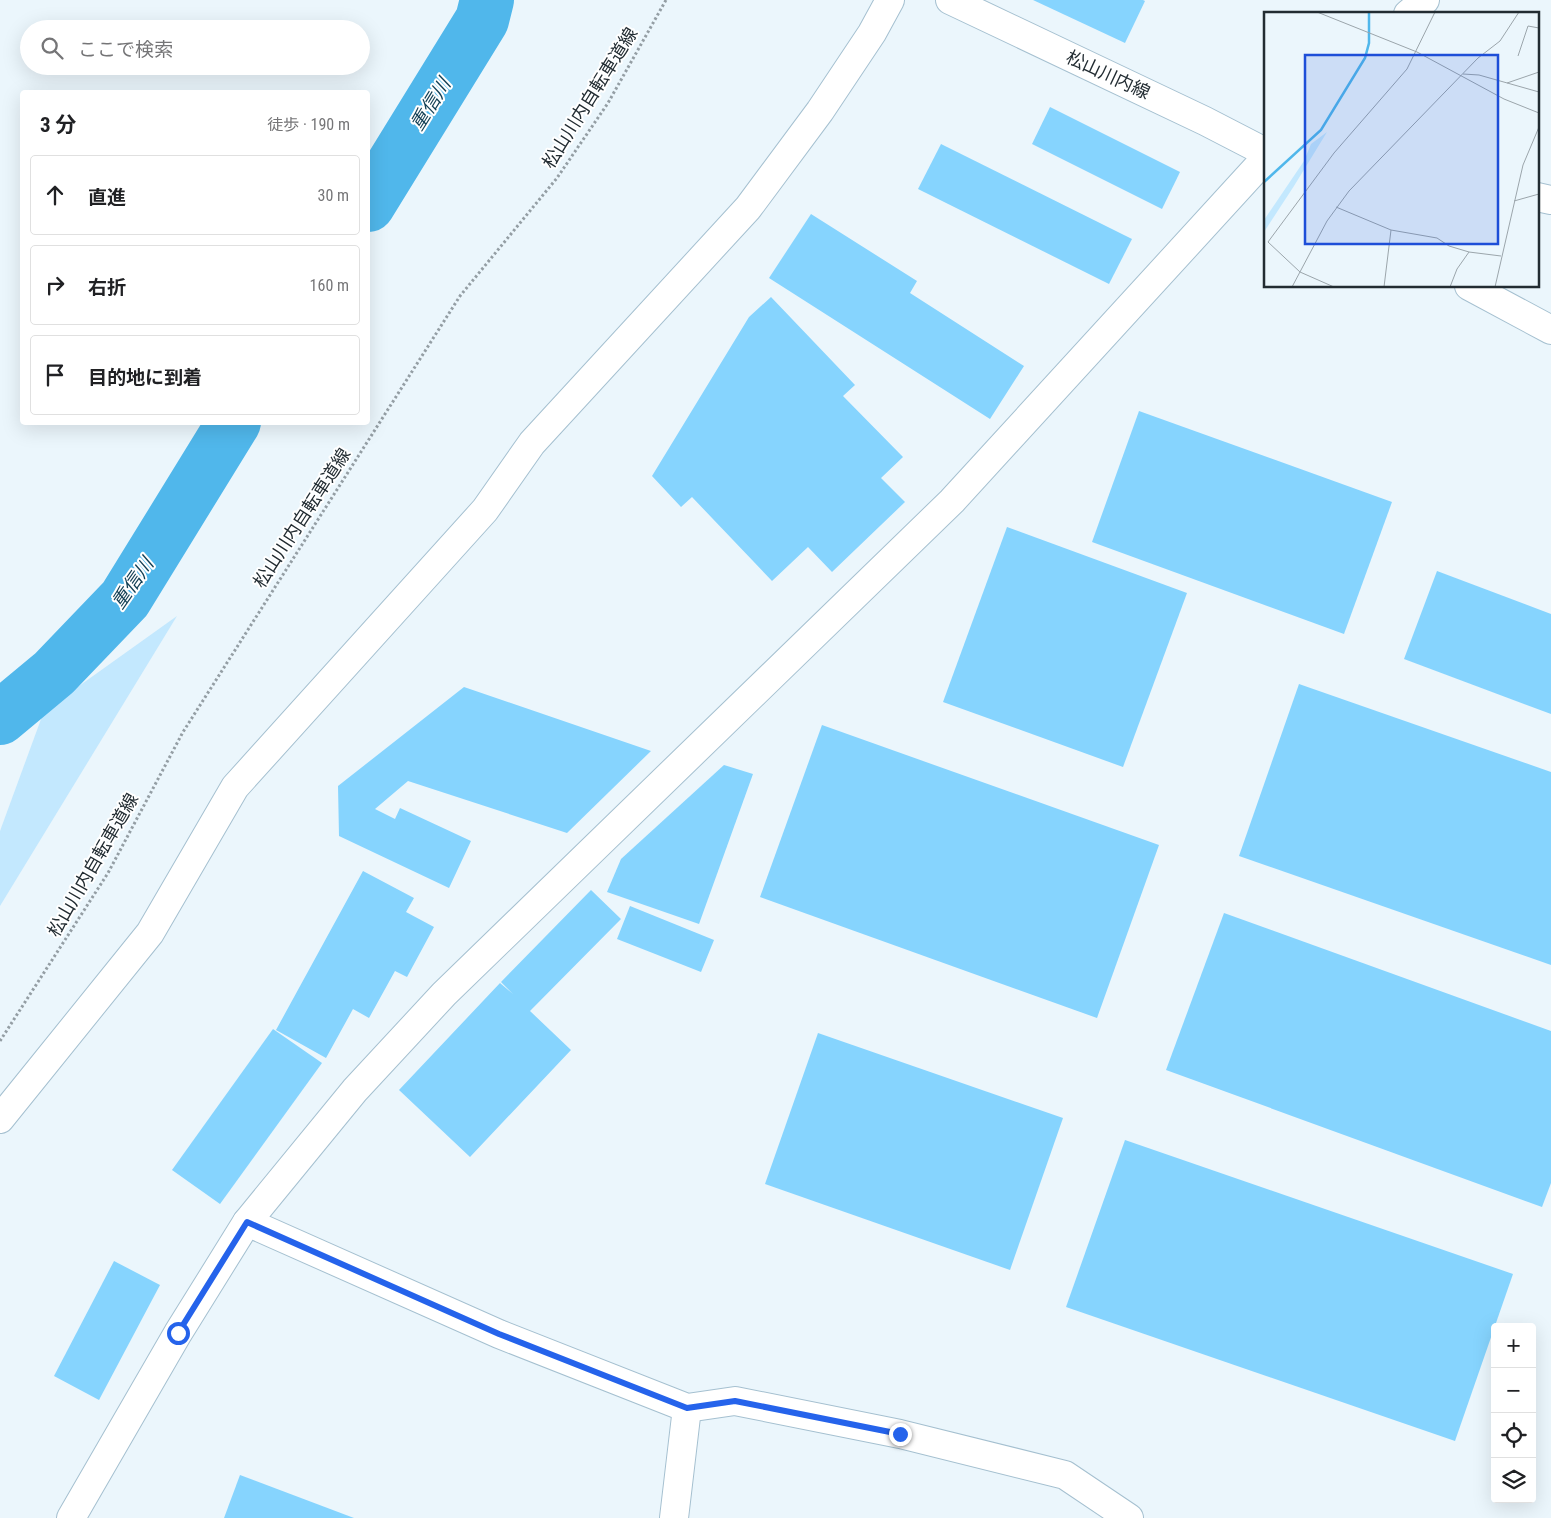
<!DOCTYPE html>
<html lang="ja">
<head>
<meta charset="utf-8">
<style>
  body { margin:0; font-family:"Roboto Condensed","Noto Sans JP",sans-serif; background:#f2f2f2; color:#202124 }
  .controls { position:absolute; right:15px; bottom:15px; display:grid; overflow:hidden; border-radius:5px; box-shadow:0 5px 20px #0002 }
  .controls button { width:45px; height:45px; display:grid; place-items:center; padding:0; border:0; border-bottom:1px solid #e0e0e0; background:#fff; color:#202124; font:25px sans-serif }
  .stop { position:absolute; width:15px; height:15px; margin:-11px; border:4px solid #2563eb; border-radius:50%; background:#fff }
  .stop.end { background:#2563eb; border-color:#fff; box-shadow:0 1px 5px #0008 }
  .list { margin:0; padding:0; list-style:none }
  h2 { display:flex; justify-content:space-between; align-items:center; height:65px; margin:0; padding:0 20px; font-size:21px }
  h2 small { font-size:16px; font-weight:400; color:#757577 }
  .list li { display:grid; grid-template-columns:32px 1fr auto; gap:15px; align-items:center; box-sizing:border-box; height:80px; margin:0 10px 10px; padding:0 10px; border:1px solid #e0e0e0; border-radius:5px }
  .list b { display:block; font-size:19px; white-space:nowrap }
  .list em { font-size:16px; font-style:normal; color:#757577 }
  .icon { flex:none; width:28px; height:28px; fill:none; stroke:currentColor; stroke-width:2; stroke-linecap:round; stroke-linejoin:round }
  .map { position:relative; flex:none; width:1551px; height:1518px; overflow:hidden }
  .search { position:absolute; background:#fff; box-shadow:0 5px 20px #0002; left:20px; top:20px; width:350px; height:55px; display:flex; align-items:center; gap:12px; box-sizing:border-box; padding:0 18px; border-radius:28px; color:#757577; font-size:19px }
  .panel { position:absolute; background:#fff; box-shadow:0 5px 20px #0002; left:20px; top:90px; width:350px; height:335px; border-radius:5px }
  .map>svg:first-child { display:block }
  .green { fill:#c3e8fe }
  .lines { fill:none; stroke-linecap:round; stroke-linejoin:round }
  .river { stroke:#50b7eb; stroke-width:54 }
  .building { fill:#86d4fe }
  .street-casing { stroke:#a5c0d0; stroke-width:30 }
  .secondary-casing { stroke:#a5c0d0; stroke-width:30 }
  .path { stroke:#949ea4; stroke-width:3; stroke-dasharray:2.5 2.5; stroke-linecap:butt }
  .street { stroke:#fff; stroke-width:28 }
  .secondary { stroke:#fff; stroke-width:28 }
  .route { stroke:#2563eb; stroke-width:6 }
  .labels { text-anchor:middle; stroke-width:4; stroke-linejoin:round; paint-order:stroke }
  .street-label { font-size:18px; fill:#222c32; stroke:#fff }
  .water-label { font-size:19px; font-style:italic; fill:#113e53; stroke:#fff }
  .inset-river { fill:none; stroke:#50b7eb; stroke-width:2.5 }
  .inset-road { fill:none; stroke:#9ba5ab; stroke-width:1 }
  .view { fill:#1d4ed8; fill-opacity:0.15; stroke:#1d4ed8; stroke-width:2.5 }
  .inset-edge { fill:none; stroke:#222c32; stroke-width:2.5 }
</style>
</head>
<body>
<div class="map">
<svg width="1551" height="1518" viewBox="0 0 1551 1518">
  <rect width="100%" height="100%" fill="#ebf6fc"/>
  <path class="green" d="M 177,616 L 0,906 L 0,831 L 44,711 Z"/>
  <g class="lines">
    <g class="river">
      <path d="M 368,205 L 482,20 L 487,0"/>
      <path d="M 0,718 L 54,673 L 125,599 L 234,422"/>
    </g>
  </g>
  <g class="building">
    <path d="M 1033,0 L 1143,0 L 1145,1 L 1125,43 Z"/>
    <path d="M 1050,107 L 1180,172 L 1162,209 L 1032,144 Z"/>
    <path d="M 941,144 L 1132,239 L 1109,284 L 918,189 Z"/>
    <path d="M 811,214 L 917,281 L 910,293 L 1024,366 L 990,419 L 769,278 Z"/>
    <path d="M 771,297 L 855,385 L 843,396 L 903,457 L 881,478 L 905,502 L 832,572 L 808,547 L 772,581 L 692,497 L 681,507 L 652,476 L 749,317 Z"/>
    <path d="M 1139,411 L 1392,502 L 1344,634 L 1092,542 Z"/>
    <path d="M 1007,527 L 1187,593 L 1123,767 L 943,702 Z"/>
    <path d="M 1437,571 L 1551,614 L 1551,714 L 1404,659 Z"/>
    <path d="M 1299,684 L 1551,772 L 1551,965 L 1239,856 Z"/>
    <path d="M 464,687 L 651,751 L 567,833 L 408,781 L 375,809 L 395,819 L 400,808 L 471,841 L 449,888 L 339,836 L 338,786 Z"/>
    <path d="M 822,725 L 1159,845 L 1097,1018 L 760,897 Z"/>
    <path d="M 724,765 L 753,774 L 699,924 L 607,892 L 621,859 Z"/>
    <path d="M 363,871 L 414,898 L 406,912 L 434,927 L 407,977 L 395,971 L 369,1018 L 353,1009 L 326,1058 L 276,1030 Z"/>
    <path d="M 591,890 L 621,919 L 530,1011 L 571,1050 L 470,1157 L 399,1090 L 500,983 L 513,994 L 501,982 Z"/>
    <path d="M 630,906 L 714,940 L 701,972 L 617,939 Z"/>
    <path d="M 1224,913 L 1551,1031 L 1551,1183 L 1542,1207 L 1166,1070 Z"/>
    <path d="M 273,1029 L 322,1063 L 220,1204 L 172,1170 Z"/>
    <path d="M 818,1033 L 1063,1118 L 1010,1270 L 765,1184 Z"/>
    <path d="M 1125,1140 L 1513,1274 L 1455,1441 L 1066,1307 Z"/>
    <path d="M 114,1261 L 160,1285 L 99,1400 L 54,1376 Z"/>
    <path d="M 240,1475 L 354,1518 L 224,1518 Z"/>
  </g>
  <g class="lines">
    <defs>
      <g id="street">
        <path d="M 1537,197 L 1551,200"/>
        <path d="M 0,1119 L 150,933 L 235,787 L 485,510 L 532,443 L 748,208 L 820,111 L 872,33 L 890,0"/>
        <path d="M 247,1222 L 499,1334 L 687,1408 L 735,1401 L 900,1434 L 1065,1475 L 1129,1518"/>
        <path d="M 674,1518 L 687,1408"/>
      </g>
      <g id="secondary">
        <path d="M 950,0 L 1205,121 L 1265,152"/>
        <path d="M 1408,14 L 1425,0"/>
        <path d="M 1469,286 L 1551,330"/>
        <path d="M 71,1518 L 178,1333 L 247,1222 L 355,1090 L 444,994 L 952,501 L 1265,159"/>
      </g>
    </defs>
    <use href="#street" class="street-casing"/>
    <use href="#secondary" class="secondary-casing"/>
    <path class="path" d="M 0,1041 L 108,873 L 183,732 L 460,296 L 557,178 L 608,103 L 666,0"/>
    <use href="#street" class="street"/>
    <use href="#secondary" class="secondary"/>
  </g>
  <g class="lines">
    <path class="route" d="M 178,1333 L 247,1222 L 499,1334 L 687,1408 L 735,1401 L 900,1434"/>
  </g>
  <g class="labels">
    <g class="street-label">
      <text transform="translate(1108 75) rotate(25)" y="6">松山川内線</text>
      <text transform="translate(590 98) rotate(-58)" y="6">松山川内自転車道線</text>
      <text transform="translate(302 518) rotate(-57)" y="6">松山川内自転車道線</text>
      <text transform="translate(93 865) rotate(-60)" y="6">松山川内自転車道線</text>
    </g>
    <g class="water-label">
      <text transform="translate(430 104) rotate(-58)" y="7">重信川</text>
      <text transform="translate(132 583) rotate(-55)" y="7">重信川</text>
    </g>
  </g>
  <g transform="translate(1264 12)">
    <rect width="275" height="275" fill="#ebf6fc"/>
    <path d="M 63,120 L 30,174 L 0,220 L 0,208 L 40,149 L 47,132 Z" fill="#c3e8fe"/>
    <path class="inset-river" d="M 0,170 L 57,118 L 101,46 L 105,31 L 105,0"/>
    <path class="inset-road" d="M 53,0 L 153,40 L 240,87 L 275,101M 254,44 L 264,14 L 275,16M 199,62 L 215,63 L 275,80M 243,71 L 275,60M 250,189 L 275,182M 72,195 L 127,218 L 173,226 L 185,234 L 205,240 L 237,244M 28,275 L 63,209 L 85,179 L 214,46 L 236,29 L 255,0M 70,275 L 36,260 L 4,230 L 70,141 L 143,57 L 171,0M 120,275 L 127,218M 186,275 L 193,257 L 205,240M 231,275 L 259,153 L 275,115"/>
    <path class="view" d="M 41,43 L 234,43 L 234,232 L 41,232 Z"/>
    <rect width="275" height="275" class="inset-edge"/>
  </g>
</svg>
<div class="controls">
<button>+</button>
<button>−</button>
<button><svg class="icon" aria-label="locate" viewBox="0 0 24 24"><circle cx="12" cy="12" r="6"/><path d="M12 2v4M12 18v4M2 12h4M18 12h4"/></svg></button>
<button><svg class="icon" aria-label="layers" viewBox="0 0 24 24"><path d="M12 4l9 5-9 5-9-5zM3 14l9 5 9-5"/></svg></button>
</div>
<div class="stop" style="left:178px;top:1333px"></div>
<div class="stop end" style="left:900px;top:1434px"></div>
<div class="search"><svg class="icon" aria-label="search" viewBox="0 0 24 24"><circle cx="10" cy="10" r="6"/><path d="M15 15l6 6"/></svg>ここで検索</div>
<section class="panel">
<h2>3 分<small>徒歩 · 190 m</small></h2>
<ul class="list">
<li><svg class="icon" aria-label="ahead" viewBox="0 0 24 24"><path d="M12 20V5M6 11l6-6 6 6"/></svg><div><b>直進</b></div><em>30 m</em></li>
<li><svg class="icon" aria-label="right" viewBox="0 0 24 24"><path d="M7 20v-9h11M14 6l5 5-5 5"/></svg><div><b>右折</b></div><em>160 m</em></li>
<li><svg class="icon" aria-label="arrive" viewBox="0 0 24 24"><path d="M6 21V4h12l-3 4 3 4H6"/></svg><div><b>目的地に到着</b></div></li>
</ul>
</section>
</div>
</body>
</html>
